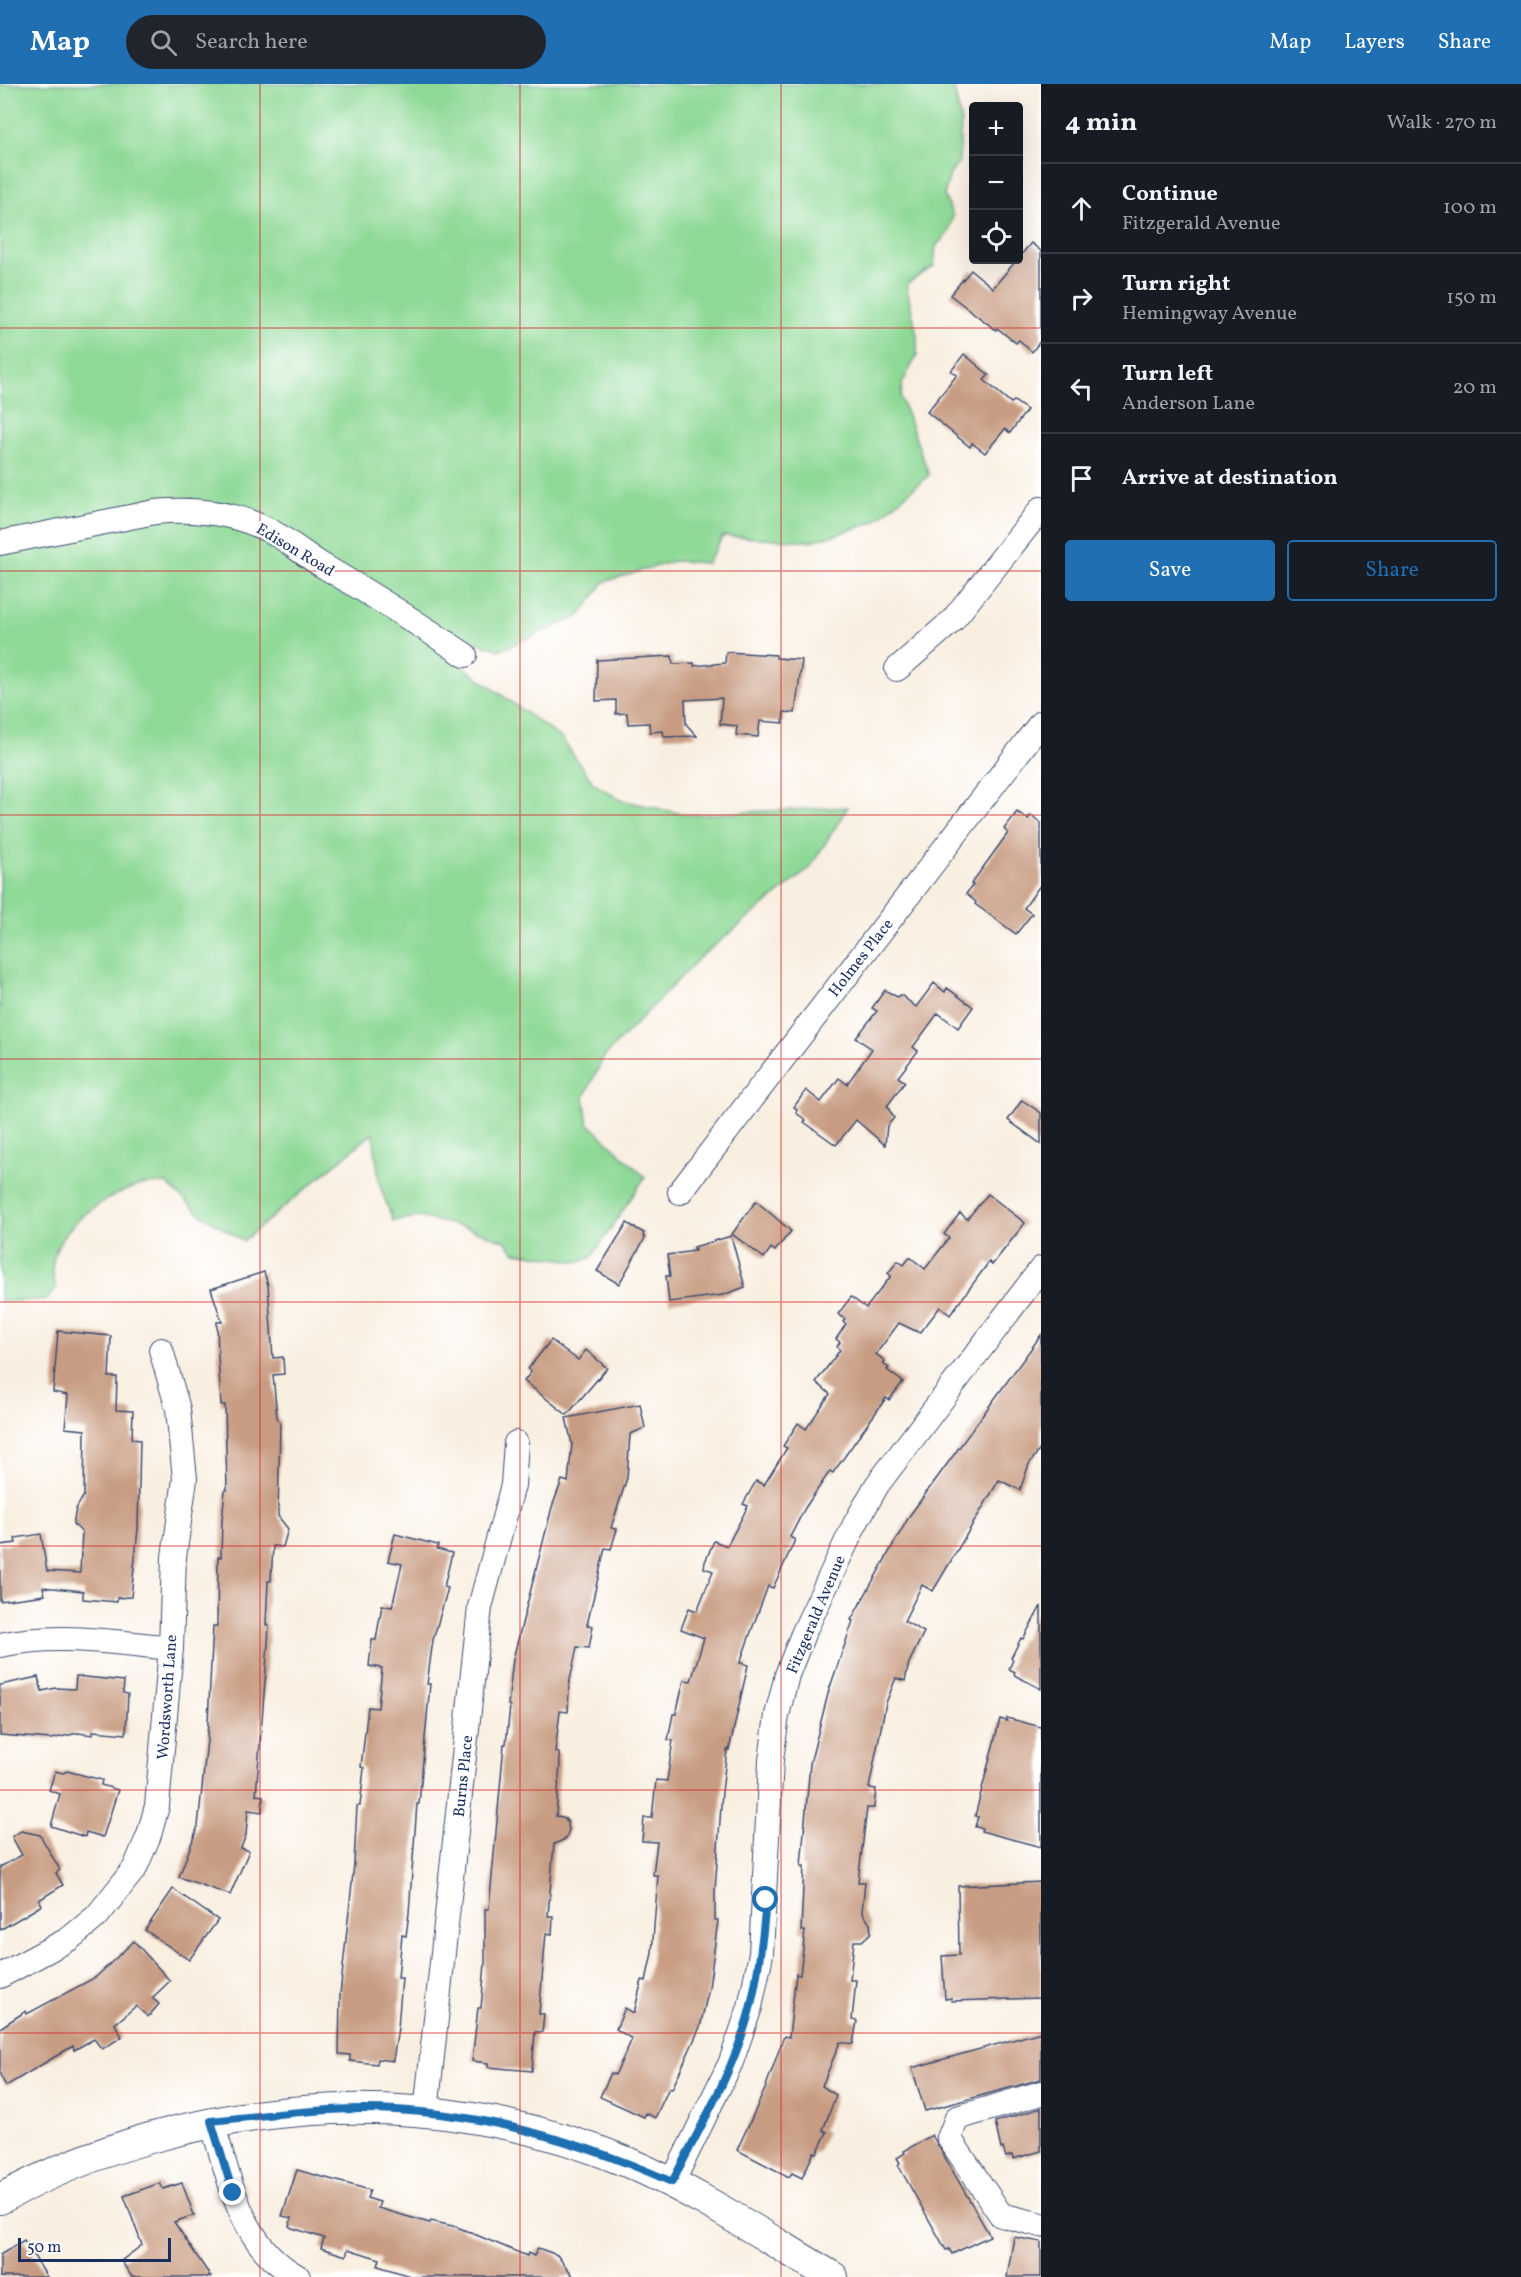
<!DOCTYPE html>
<html lang="en">
<head>
<meta charset="utf-8">
<style>
  body { margin:0; font-family:Vollkorn,serif; background:#20242c; color:#f1f3f6 }
  .controls { position:absolute; right:18px; top:18px; display:grid; overflow:hidden; border-radius:6px; box-shadow:0 6px 24px #0002 }
  .controls button { width:54px; height:54px; display:grid; place-items:center; padding:0; border:0; border-bottom:2px solid #363941; background:#171b24; color:#f1f3f6; font:30px sans-serif }
  .scale { position:absolute; left:18px; bottom:15px; width:153px; box-sizing:border-box; padding-left:6px; border:3px solid #1b2f5e; border-top:0; font-size:16px; line-height:21px; white-space:nowrap; color:#1b2f5e; -webkit-text-stroke:4px #fff; paint-order:stroke }
  .stop { position:absolute; width:18px; height:18px; margin:-14px; border:4px solid #1f6fb2; border-radius:50%; background:#fff }
  .stop.end { background:#1f6fb2; border-color:#fff; box-shadow:0 2px 6px #0008 }
  .list { margin:0; padding:0; list-style:none }
  h2 { display:flex; justify-content:space-between; align-items:center; height:78px; margin:0; padding:0 24px; font-size:26px }
  h2 small { font-size:20px; font-weight:400; color:#9ea1a6 }
  .list li { display:grid; grid-template-columns:39px 1fr auto; gap:18px; align-items:center; box-sizing:border-box; height:90px; padding:0 24px; border-top:2px solid #363941 }
  .list b { display:block; font-size:22px; white-space:nowrap }
  .list p { margin:0; font-size:20px; white-space:nowrap; color:#9ea1a6 }
  .list em { font-size:20px; font-style:normal; color:#9ea1a6 }
  .actions { display:flex; gap:12px; padding:18px 24px }
  .actions a { flex:1; padding:14px 0; border:2px solid #1f6fb2; border-radius:6px; text-align:center; font-size:21px; color:#1f6fb2 }
  .actions .main { background:#1f6fb2; color:#fff }
  .icon { flex:none; width:33px; height:33px; fill:none; stroke:currentColor; stroke-width:2; stroke-linecap:round; stroke-linejoin:round }
  .map { position:relative; flex:none; width:1041px; height:2193px; overflow:hidden }
  header { display:flex; align-items:center; gap:36px; box-sizing:border-box; height:84px; padding:0 30px; background:#1f6fb2; color:#fff }
  header strong { font-size:28px }
  nav { display:flex; gap:33px; margin-inline-start:auto; font-size:21px }
  .search { width:420px; height:54px; background:#20242c; display:flex; align-items:center; gap:15px; box-sizing:border-box; padding:0 21px; border-radius:33px; color:#9ea1a6; font-size:22px }
  main { display:flex }
  aside { flex:1; background:#171b24 }
  .map>svg:first-child { display:block }
  .green { fill:#8ed996; stroke:#54847a; stroke-width:1.5 }
  .building { fill:#c89c82 }
  .lines { fill:none; stroke-linecap:round; stroke-linejoin:round }
  .minor-casing { stroke:#3c4c72; stroke-width:26 }
  .major-casing { stroke:#3c4c72; stroke-width:32 }
  .minor { stroke:#fff; stroke-width:24 }
  .major { stroke:#fff; stroke-width:30 }
  .route { stroke:#1f6fb2; stroke-width:8 }
  .grid { fill:none; stroke:#d62828; stroke-width:1.5; stroke-opacity:0.55 }
  .labels { text-anchor:middle; stroke-width:4.5; stroke-linejoin:round; paint-order:stroke }
  .street-label { font-size:16px; fill:#1b2f5e; stroke:#fff }
</style>
</head>
<body>
<header>
<strong>Map</strong>
<div class="search"><svg class="icon" aria-label="search" viewBox="0 0 24 24"><circle cx="10" cy="10" r="6"/><path d="M15 15l6 6"/></svg>Search here</div>
<nav><a>Map</a><a>Layers</a><a>Share</a></nav>
</header>
<main>
<div class="map">
<svg width="1041" height="2193" viewBox="0 0 1041 2193">
  <rect width="100%" height="100%" fill="#fff"/>
  <filter id="ink" filterUnits="userSpaceOnUse"><feTurbulence type="fractalNoise" baseFrequency=".0167" numOctaves="2"/><feDisplacementMap in="SourceGraphic" scale="12" xChannelSelector="R" yChannelSelector="G"/><feConvolveMatrix kernelMatrix="1 2 1 2 8 2 1 2 1" color-interpolation-filters="sRGB"/></filter>
  <filter id="wash" filterUnits="userSpaceOnUse"><feTurbulence type="fractalNoise" baseFrequency=".008" numOctaves="4" result="noise"/><feDisplacementMap in="SourceGraphic" scale="24" xChannelSelector="R" yChannelSelector="G"/><feGaussianBlur stdDeviation="1.35" result="paint"/><feColorMatrix in="noise" values="0 0 0 0 0 0 0 0 0 0 0 0 0 0 0 0 0 1.4 0 .05"/><feComposite in="paint" operator="in"/></filter>
  <g filter="url(#wash)">
    <rect width="100%" height="100%" fill="#f9efe1"/>
    <path class="green" d="M 0,0 L 953,0 L 961,38 L 959,78 L 950,90 L 944,111 L 953,132 L 948,149 L 936,162 L 934,182 L 908,199 L 907,204 L 917,251 L 917,271 L 902,300 L 901,314 L 929,391 L 874,438 L 835,451 L 810,457 L 723,452 L 707,479 L 674,477 L 604,498 L 580,532 L 500,566 L 476,558 L 458,579 L 562,655 L 593,699 L 620,716 L 688,731 L 848,723 L 809,785 L 699,874 L 604,973 L 584,1013 L 588,1039 L 645,1093 L 592,1173 L 580,1178 L 515,1168 L 505,1157 L 464,1143 L 419,1133 L 393,1137 L 380,1102 L 373,1049 L 243,1157 L 199,1129 L 166,1099 C 156,1100 143,1099 134,1103 C 95,1117 38,1155 56,1203 L 47,1216 L 0,1217 Z"/>
    <g id="blocks">
      <g class="building">
        <path d="M 1031,159 L 1041,167 L 1041,256 L 1032,268 L 1019,256 L 1016,259 L 997,244 L 996,246 L 950,211 L 971,186 L 993,204 Z"/>
        <path d="M 964,270 L 989,291 L 984,296 L 1011,319 L 1014,317 L 1027,326 L 1010,349 L 1005,345 L 985,369 L 972,359 L 970,363 L 927,328 L 957,291 L 951,287 Z"/>
        <path d="M 726,568 L 776,571 L 776,574 L 802,576 L 795,629 L 784,628 L 783,639 L 760,637 L 758,653 L 736,651 L 737,642 L 720,640 L 722,614 L 685,616 L 686,640 L 697,652 L 664,653 L 663,647 L 650,648 L 649,639 L 628,640 L 627,629 L 616,630 L 616,616 L 596,617 L 597,576 L 672,572 L 673,580 L 694,579 L 694,582 L 725,579 Z"/>
        <path d="M 1017,728 L 1028,735 L 1031,731 L 1041,739 L 1041,800 L 1024,824 L 1032,830 L 1016,850 L 975,820 L 976,818 L 966,810 L 973,801 L 971,800 L 1008,749 L 1004,745 Z"/>
        <path d="M 934,899 L 945,908 L 947,904 L 973,923 L 958,944 L 938,929 L 913,963 L 918,967 L 898,993 L 905,998 L 887,1022 L 894,1034 L 887,1042 L 885,1061 L 856,1036 L 836,1061 L 804,1038 L 806,1036 L 796,1029 L 797,1026 L 794,1023 L 806,1006 L 821,1018 L 839,994 L 847,1000 L 872,965 L 856,954 L 877,927 L 872,924 L 885,906 L 897,913 L 901,911 L 916,923 Z"/>
        <path d="M 1022,1016 L 1041,1029 L 1041,1060 L 1008,1036 Z"/>
        <path d="M 988,1110 L 1025,1139 L 992,1181 L 989,1178 L 950,1231 L 940,1223 L 920,1249 L 899,1239 L 876,1270 L 885,1277 L 883,1280 L 889,1284 L 887,1286 L 903,1298 L 889,1316 L 886,1314 L 833,1389 L 830,1387 L 805,1424 L 790,1453 L 795,1456 L 773,1504 L 768,1502 L 752,1545 L 740,1579 L 748,1581 L 729,1666 L 727,1666 L 722,1708 L 715,1807 L 715,1836 L 718,1836 L 709,1904 L 700,1943 L 672,2005 L 669,2004 L 655,2034 L 646,2029 L 644,2033 L 600,2013 L 611,1989 L 615,1991 L 632,1955 L 616,1945 L 625,1924 L 634,1929 L 642,1896 L 646,1897 L 652,1869 L 658,1791 L 653,1791 L 657,1758 L 642,1757 L 644,1734 L 652,1734 L 656,1696 L 667,1697 L 673,1656 L 668,1656 L 673,1630 L 676,1630 L 684,1596 L 691,1597 L 704,1554 L 681,1545 L 689,1524 L 697,1527 L 713,1487 L 704,1484 L 705,1478 L 714,1457 L 727,1462 L 748,1422 L 743,1420 L 756,1397 L 764,1401 L 787,1364 L 783,1362 L 798,1339 L 806,1345 L 830,1310 L 816,1298 L 840,1266 L 837,1263 L 840,1258 L 836,1255 L 846,1240 L 843,1238 L 845,1235 L 838,1230 L 851,1213 L 866,1224 L 891,1192 L 888,1189 L 898,1177 L 904,1181 L 910,1173 L 925,1185 L 949,1154 L 944,1150 L 960,1129 L 967,1135 Z"/>
        <path d="M 756,1117 L 791,1147 L 775,1167 L 771,1164 L 764,1174 L 732,1150 Z"/>
        <path d="M 627,1139 L 644,1149 L 643,1152 L 645,1154 L 619,1200 L 597,1187 Z"/>
        <path d="M 731,1152 L 745,1203 L 723,1211 L 669,1218 L 666,1192 L 670,1192 L 667,1171 L 695,1167 L 694,1163 Z"/>
        <path d="M 264,1188 L 268,1201 L 273,1274 L 283,1273 L 284,1290 L 273,1291 L 277,1333 L 280,1339 L 278,1432 L 288,1445 L 283,1463 L 273,1462 L 271,1497 L 268,1497 L 266,1541 L 269,1541 L 268,1560 L 256,1711 L 263,1712 L 262,1728 L 248,1726 L 246,1751 L 241,1764 L 249,1767 L 230,1811 L 179,1793 L 198,1742 L 207,1656 L 213,1542 L 217,1542 L 218,1473 L 221,1473 L 222,1437 L 225,1406 L 227,1406 L 225,1321 L 221,1321 L 218,1271 L 217,1238 L 222,1238 L 211,1205 Z"/>
        <path d="M 58,1247 L 111,1252 L 109,1293 L 117,1293 L 116,1326 L 133,1327 L 132,1355 L 140,1356 L 138,1444 L 131,1513 L 117,1514 L 117,1518 L 83,1515 L 83,1507 L 43,1503 L 45,1511 L 0,1517 L 0,1461 L 16,1459 L 15,1454 L 41,1450 L 47,1487 L 80,1489 L 82,1448 L 73,1440 L 76,1425 L 84,1411 L 85,1346 L 65,1344 L 68,1311 L 53,1308 Z"/>
        <path d="M 1041,1251 L 1041,1364 L 1029,1380 L 1020,1406 L 999,1396 L 933,1507 L 922,1501 L 904,1537 L 924,1548 L 909,1579 L 905,1597 L 896,1594 L 886,1619 L 869,1704 L 876,1705 L 874,1724 L 867,1724 L 858,1798 L 865,1798 L 862,1828 L 870,1840 L 871,1849 L 862,1857 L 854,1857 L 850,1896 L 856,1896 L 852,1936 L 857,1937 L 853,1960 L 840,1958 L 822,2002 L 836,2011 L 823,2046 L 827,2048 L 817,2069 L 814,2068 L 802,2094 L 792,2089 L 789,2093 L 737,2066 L 765,2005 L 784,1952 L 789,1953 L 796,1890 L 800,1891 L 805,1847 L 801,1847 L 804,1782 L 801,1782 L 810,1680 L 829,1606 L 853,1537 L 851,1536 L 910,1431 Z"/>
        <path d="M 551,1256 L 578,1276 L 586,1266 L 607,1284 L 567,1331 L 524,1297 L 531,1288 L 528,1285 Z"/>
        <path d="M 640,1320 L 645,1344 L 630,1350 L 627,1394 L 611,1444 L 617,1445 L 611,1465 L 605,1464 L 587,1541 L 593,1542 L 589,1564 L 577,1563 L 569,1601 L 568,1628 L 560,1627 L 555,1668 L 559,1669 L 560,1681 L 556,1732 L 563,1733 L 567,1737 L 569,1746 L 566,1755 L 554,1760 L 548,1832 L 553,1832 L 552,1850 L 546,1849 L 539,1930 L 544,1930 L 542,1948 L 535,1948 L 532,1987 L 488,1983 L 488,1979 L 472,1977 L 478,1924 L 481,1924 L 485,1880 L 485,1825 L 489,1825 L 504,1660 L 506,1660 L 510,1622 L 508,1621 L 513,1575 L 552,1423 L 562,1396 L 568,1398 L 572,1360 L 566,1334 Z"/>
        <path d="M 395,1450 L 438,1461 L 437,1465 L 452,1469 L 444,1503 L 448,1504 L 433,1556 L 427,1600 L 430,1600 L 419,1720 L 417,1720 L 409,1829 L 406,1852 L 402,1851 L 398,1894 L 402,1894 L 398,1944 L 393,1977 L 378,1975 L 377,1980 L 350,1977 L 350,1971 L 339,1970 L 340,1911 L 354,1780 L 357,1722 L 360,1722 L 364,1684 L 361,1683 L 368,1623 L 378,1624 L 382,1584 L 369,1582 L 372,1556 L 376,1556 L 382,1521 L 392,1523 L 402,1480 L 388,1477 Z"/>
        <path d="M 1041,1522 L 1041,1605 L 1014,1591 L 1015,1588 L 1009,1585 L 1013,1576 L 1011,1574 L 1021,1554 L 1023,1555 Z"/>
        <path d="M 76,1592 L 124,1597 L 123,1609 L 128,1610 L 126,1650 L 93,1647 L 93,1651 L 78,1649 L 51,1655 L 0,1651 L 0,1601 L 38,1593 L 42,1607 L 56,1604 L 75,1605 Z"/>
        <path d="M 1007,1634 L 1041,1643 L 1041,1763 L 981,1747 L 982,1744 L 975,1743 L 978,1733 L 975,1732 L 1000,1635 L 1007,1637 Z"/>
        <path d="M 55,1687 L 63,1689 L 67,1687 L 102,1696 L 101,1701 L 118,1706 L 103,1753 L 86,1748 L 85,1753 L 51,1742 L 60,1710 L 49,1706 Z"/>
        <path d="M 21,1747 L 40,1751 L 60,1786 L 56,1789 L 63,1801 L 39,1816 L 42,1821 L 34,1826 L 0,1846 L 0,1783 L 22,1771 L 12,1753 Z"/>
        <path d="M 1041,1798 L 1041,1914 L 952,1917 L 951,1914 L 945,1915 L 942,1872 L 959,1871 L 958,1802 Z"/>
        <path d="M 173,1805 L 218,1836 L 189,1876 L 145,1846 Z"/>
        <path d="M 134,1857 L 170,1897 L 152,1914 L 159,1920 L 148,1933 L 136,1922 L 115,1940 L 122,1953 L 102,1965 L 94,1955 L 74,1966 L 73,1962 L 6,2002 L 0,1991 L 0,1944 L 26,1927 L 27,1930 L 96,1893 Z"/>
        <path d="M 1041,1948 L 1041,1995 L 925,2027 L 912,1984 Z"/>
        <path d="M 1041,2024 L 1041,2067 L 1013,2075 L 1012,2071 L 1006,2073 L 1003,2064 L 1001,2065 L 995,2038 Z"/>
        <path d="M 932,2051 L 990,2152 L 952,2170 L 949,2165 L 946,2166 L 898,2081 L 900,2079 L 897,2074 L 905,2069 L 904,2067 Z"/>
        <path d="M 297,2086 L 370,2106 L 367,2114 L 380,2118 L 378,2124 L 430,2139 L 431,2137 L 457,2143 L 527,2172 L 528,2169 L 534,2172 L 538,2164 L 557,2171 L 574,2193 L 413,2193 L 378,2182 L 380,2175 L 348,2165 L 346,2172 L 321,2164 L 324,2154 L 292,2144 L 289,2142 L 292,2134 L 282,2132 Z"/>
        <path d="M 160,2099 L 163,2105 L 182,2099 L 194,2131 L 174,2138 L 211,2193 L 132,2193 L 121,2177 L 142,2161 L 124,2112 Z"/>
        <path d="M 1014,2153 L 1041,2158 L 1041,2193 L 1007,2193 Z"/>
        <path d="M 24,2156 L 47,2193 L 0,2193 L 0,2171 Z"/>
      </g>
    </g>
  </g>
  <g filter="url(#ink)">
    <use href="#blocks" fill-opacity="0" stroke="#3c4c72" stroke-width="1.5"/>
    <g class="lines">
      <defs>
        <g id="minor">
          <path d="M 0,459 L 155,428 C 199,424 241,429 279,452 C 295,462 309,474 325,483 C 373,511 419,540 465,571"/>
          <path d="M 897,585 L 952,537 L 1041,425"/>
          <path d="M 680,1108 L 1041,639"/>
          <path d="M 0,1561 C 58,1549 113,1558 171,1564"/>
          <path d="M 0,1892 L 69,1855 L 97,1832 L 135,1784 L 149,1751 L 157,1722 L 171,1564 L 174,1473 L 185,1395 L 178,1325 L 161,1266"/>
          <path d="M 1041,2009 L 957,2034 L 949,2054 L 1001,2131 L 1041,2141"/>
          <path d="M 426,2028 L 480,1523 L 513,1401 L 516,1359"/>
          <path d="M 211,2037 C 231,2095 239,2161 298,2193"/>
          <path d="M 672,2099 L 731,1978 L 750,1923 L 761,1870 L 771,1676 L 777,1631 L 787,1591 L 803,1550 L 855,1440 L 877,1401 L 1041,1185"/>
        </g>
        <path id="major" d="M 0,2115 C 190,2012 427,1994 627,2078 C 701,2110 765,2153 833,2193"/>
      </defs>
      <use href="#minor" class="minor-casing"/>
      <use href="#major" class="major-casing"/>
      <use href="#minor" class="minor"/>
      <use href="#major" class="major"/>
    </g>
  </g>
  <g class="lines" filter="url(#ink)">
    <path class="route" d="M 233,2109 L 211,2037 C 250,2033 290,2028 329,2026 C 449,2019 564,2050 672,2098 C 701,2042 736,1983 751,1921 C 759,1886 763,1852 766,1816"/>
  </g>
  <path class="grid" d="M 260,0 L 260,2193M 520,0 L 520,2193M 781,0 L 781,2193M 0,244 L 1041,244M 0,487 L 1041,487M 0,731 L 1041,731M 0,975 L 1041,975M 0,1218 L 1041,1218M 0,1462 L 1041,1462M 0,1706 L 1041,1706M 0,1949 L 1041,1949"/>
  <g class="labels">
    <g class="street-label">
      <text transform="translate(296 465) rotate(31)" y="6">Edison Road</text>
      <text transform="translate(860 873) rotate(-52)" y="6">Holmes Place</text>
      <text transform="translate(815 1530) rotate(-67)" y="6">Fitzgerald Avenue</text>
      <text transform="translate(166 1613) rotate(-86)" y="6">Wordsworth Lane</text>
      <text transform="translate(462 1692) rotate(-84)" y="6">Burns Place</text>
    </g>
  </g>
</svg>
<div class="controls">
<button>+</button>
<button>−</button>
<button><svg class="icon" aria-label="locate" viewBox="0 0 24 24"><circle cx="12" cy="12" r="6"/><path d="M12 2v4M12 18v4M2 12h4M18 12h4"/></svg></button>
</div>
<div class="scale">50 m</div>
<div class="stop" style="left:766px;top:1816px"></div>
<div class="stop end" style="left:233px;top:2109px"></div>
</div>
<aside>
<h2>4 min<small>Walk · 270 m</small></h2>
<ul class="list">
<li><svg class="icon" aria-label="ahead" viewBox="0 0 24 24"><path d="M12 20V5M6 11l6-6 6 6"/></svg><div><b>Continue</b><p>Fitzgerald Avenue</p></div><em>100 m</em></li>
<li><svg class="icon" aria-label="right" viewBox="0 0 24 24"><path d="M7 20v-9h11M14 6l5 5-5 5"/></svg><div><b>Turn right</b><p>Hemingway Avenue</p></div><em>150 m</em></li>
<li><svg class="icon" aria-label="left" viewBox="0 0 24 24"><path d="M17 20v-9H6M10 6l-5 5 5 5"/></svg><div><b>Turn left</b><p>Anderson Lane</p></div><em>20 m</em></li>
<li><svg class="icon" aria-label="arrive" viewBox="0 0 24 24"><path d="M6 21V4h12l-3 4 3 4H6"/></svg><div><b>Arrive at destination</b></div></li>
</ul>
<div class="actions"><a class="main">Save</a><a>Share</a></div>
</aside>
</main>
</body>
</html>
